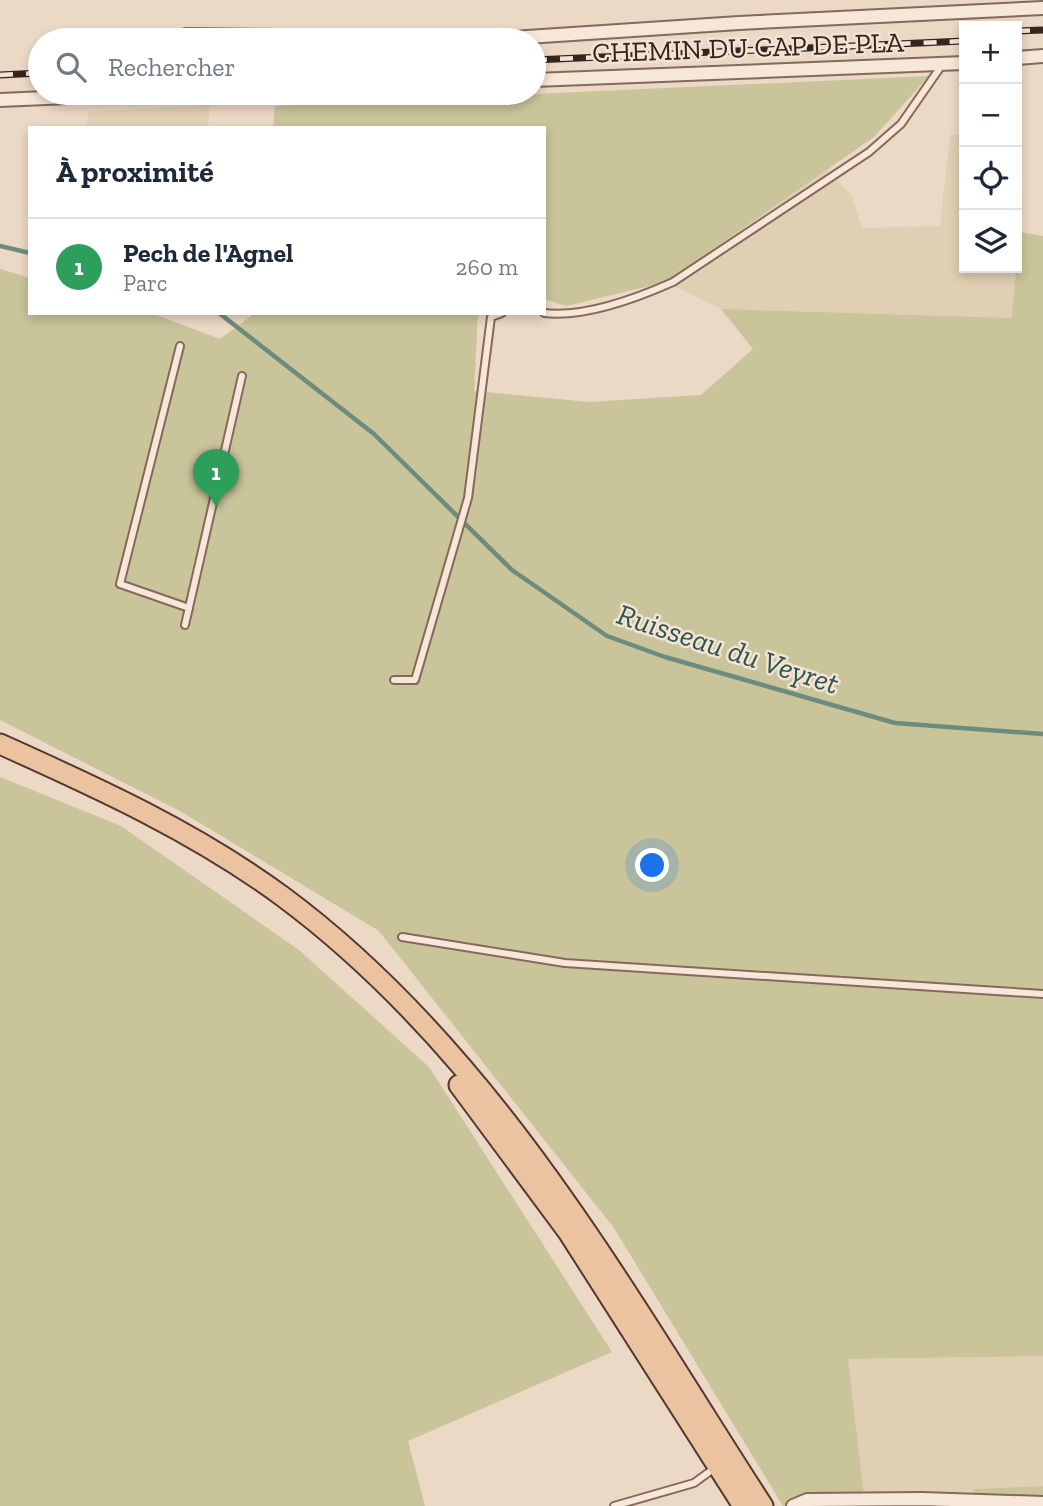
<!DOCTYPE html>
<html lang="fr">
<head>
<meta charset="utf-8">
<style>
  body { margin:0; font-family:"Zilla Slab",serif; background:#f2f2f3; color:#1f2937 }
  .controls { position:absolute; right:21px; top:21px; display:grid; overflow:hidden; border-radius:0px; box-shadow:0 4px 10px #0003 }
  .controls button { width:63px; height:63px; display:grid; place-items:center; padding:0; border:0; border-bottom:2px solid #e0e1e3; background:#fff; color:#1f2937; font:35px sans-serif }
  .you { position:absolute; left:653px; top:866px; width:24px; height:24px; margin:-18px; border:5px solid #fff; border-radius:50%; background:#1a73e8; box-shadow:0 0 0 10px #1a73e833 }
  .badge { display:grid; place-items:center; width:46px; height:46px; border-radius:50%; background:#7c3aed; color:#fff; font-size:23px; font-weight:700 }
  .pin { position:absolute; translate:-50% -58px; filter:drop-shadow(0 2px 4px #0008) }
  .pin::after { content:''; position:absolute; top:37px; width:24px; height:21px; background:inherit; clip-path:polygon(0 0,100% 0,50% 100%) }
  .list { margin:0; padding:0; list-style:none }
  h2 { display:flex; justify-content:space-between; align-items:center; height:91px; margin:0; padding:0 28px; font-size:30px }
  h2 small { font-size:23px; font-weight:400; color:#747a83 }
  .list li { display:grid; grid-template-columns:46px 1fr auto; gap:21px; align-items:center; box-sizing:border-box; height:98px; padding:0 28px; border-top:2px solid #e0e1e3 }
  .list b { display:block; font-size:26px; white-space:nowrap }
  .list p { margin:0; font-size:23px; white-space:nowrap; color:#747a83 }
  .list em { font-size:23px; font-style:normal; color:#747a83 }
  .icon { flex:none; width:38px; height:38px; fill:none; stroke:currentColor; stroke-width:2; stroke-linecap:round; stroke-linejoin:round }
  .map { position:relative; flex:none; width:1043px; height:1506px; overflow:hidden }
  .search { position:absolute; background:#fff; box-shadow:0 4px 10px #0003; left:28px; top:28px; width:518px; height:77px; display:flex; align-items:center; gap:18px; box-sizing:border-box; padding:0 24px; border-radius:38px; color:#747a83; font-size:26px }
  .panel { position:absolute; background:#fff; box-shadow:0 4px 10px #0003; left:28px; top:126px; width:518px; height:189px; border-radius:0px }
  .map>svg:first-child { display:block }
  .farmland { fill:#e0cfb3 }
  .green { fill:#c9c49a }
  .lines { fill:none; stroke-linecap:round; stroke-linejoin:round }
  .stream { stroke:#6e8c7e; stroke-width:4.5 }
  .service-casing { stroke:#85695c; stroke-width:10 }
  .minor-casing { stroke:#85695c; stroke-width:16 }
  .primary-casing { stroke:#533930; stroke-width:23 }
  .service { stroke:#f6e7d8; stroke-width:6 }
  .minor { stroke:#f6e7d8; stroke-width:12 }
  .primary { stroke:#ecc3a0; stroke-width:19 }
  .rail-casing { stroke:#36251f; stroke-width:7 }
  .rail { stroke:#f3e3d4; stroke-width:4.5; stroke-dasharray:13; stroke-linecap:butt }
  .labels { text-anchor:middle; stroke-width:5; stroke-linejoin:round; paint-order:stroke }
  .street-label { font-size:28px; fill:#36251f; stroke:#f3e3d4 }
  .water-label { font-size:30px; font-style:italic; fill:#30554a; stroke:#f3e3d4 }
</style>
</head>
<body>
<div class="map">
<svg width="1043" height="1506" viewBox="0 0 1043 1506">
  <rect width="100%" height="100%" fill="#ebd8c5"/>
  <g class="farmland">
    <path d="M 210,105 L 208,128 L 87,128 L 88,112 Z"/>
    <path d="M 964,134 L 964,268 L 1016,268 L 1013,318 L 721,309 L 666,282 L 827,170 L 852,196 L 862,228 L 940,226 L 950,135 Z"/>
    <path d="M 1043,1356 L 1043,1486 L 974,1489 L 977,1506 L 857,1506 L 865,1504 L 848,1359 Z"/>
  </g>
  <g class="green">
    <path d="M 929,76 L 874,137 L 666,282 L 566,306 L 544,299 L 544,128 L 273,128 L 275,106 Z"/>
    <path d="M 1019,232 L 1043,236 L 1043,1356 L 848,1359 L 865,1504 L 783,1506 L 614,1228 L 379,931 L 180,811 L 0,720 L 0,269 L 30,278 L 30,313 L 151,313 L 220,339 L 255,313 L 478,313 L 474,391 L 590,402 L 701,395 L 753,349 L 721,309 L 1012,318 Z"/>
    <path d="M 0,777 L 121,826 L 299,950 L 429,1067 L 612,1352 L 408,1441 L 425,1506 L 0,1506 Z"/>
    <path d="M 1043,1486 L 1043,1506 L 977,1506 L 974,1489 Z"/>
  </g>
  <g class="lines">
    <g class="stream">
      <path d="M 0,246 L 30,253"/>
      <path d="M 219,313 L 374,434 L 512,570 L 607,636 L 665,657 L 895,723 L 1043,734"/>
    </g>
    <defs>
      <g id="service">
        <path d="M 544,313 C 584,318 637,298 673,282 L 869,152 L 901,124 L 942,65"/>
        <path d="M 180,346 L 120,584 L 189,608"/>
        <path d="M 185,625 L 242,376"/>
        <path d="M 394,680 L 415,680 L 468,498 L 491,317 L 502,313"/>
        <path d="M 402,937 L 565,963 L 1043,994"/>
        <path d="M 614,1506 L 694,1483 L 716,1467"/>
      </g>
      <g id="minor">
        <path d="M 186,35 L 512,38 L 739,23 L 1043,8"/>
        <path d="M 1017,58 L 1043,56"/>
        <path d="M 534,80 L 964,63"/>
        <path d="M 0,100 L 160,93"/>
        <path d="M 793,1506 L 807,1500 L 922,1499 L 1043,1503"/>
      </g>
      <g id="primary">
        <path d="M 0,744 C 98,788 195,832 282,896 C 493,1052 623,1290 763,1506"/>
        <path d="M 459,1085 L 568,1232 L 743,1506"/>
      </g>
    </defs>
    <use href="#service" class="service-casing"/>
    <use href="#minor" class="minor-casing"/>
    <use href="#primary" class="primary-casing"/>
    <use href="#service" class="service"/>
    <use href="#minor" class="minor"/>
    <use href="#primary" class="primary"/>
    <defs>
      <g id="rail">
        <path d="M 1017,31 L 1043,30"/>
        <path d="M 534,60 L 964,41"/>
        <path d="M 0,75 L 40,73"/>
      </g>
    </defs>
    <use href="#rail" class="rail-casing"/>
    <use href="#rail" class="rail"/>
  </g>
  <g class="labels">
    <g class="street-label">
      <text transform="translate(748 47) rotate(-2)" y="10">CHEMIN DU CAP DE PLA</text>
    </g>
    <g class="water-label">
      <text transform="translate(728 649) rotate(18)" y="10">Ruisseau du Veyret</text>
    </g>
  </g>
</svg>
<div class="controls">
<button>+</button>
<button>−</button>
<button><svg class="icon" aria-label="locate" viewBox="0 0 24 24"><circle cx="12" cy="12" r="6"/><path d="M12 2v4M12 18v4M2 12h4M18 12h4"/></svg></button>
<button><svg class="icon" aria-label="layers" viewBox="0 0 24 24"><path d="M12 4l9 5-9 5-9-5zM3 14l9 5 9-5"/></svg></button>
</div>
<div class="you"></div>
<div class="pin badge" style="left:216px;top:507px;background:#2e9e5b">1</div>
<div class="search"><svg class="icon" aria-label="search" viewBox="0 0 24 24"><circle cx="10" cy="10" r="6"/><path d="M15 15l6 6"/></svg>Rechercher</div>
<section class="panel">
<h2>À proximité<small></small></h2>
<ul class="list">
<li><span class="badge" style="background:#2e9e5b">1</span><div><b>Pech de l'Agnel</b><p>Parc</p></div><em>260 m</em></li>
</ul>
</section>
</div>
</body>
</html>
